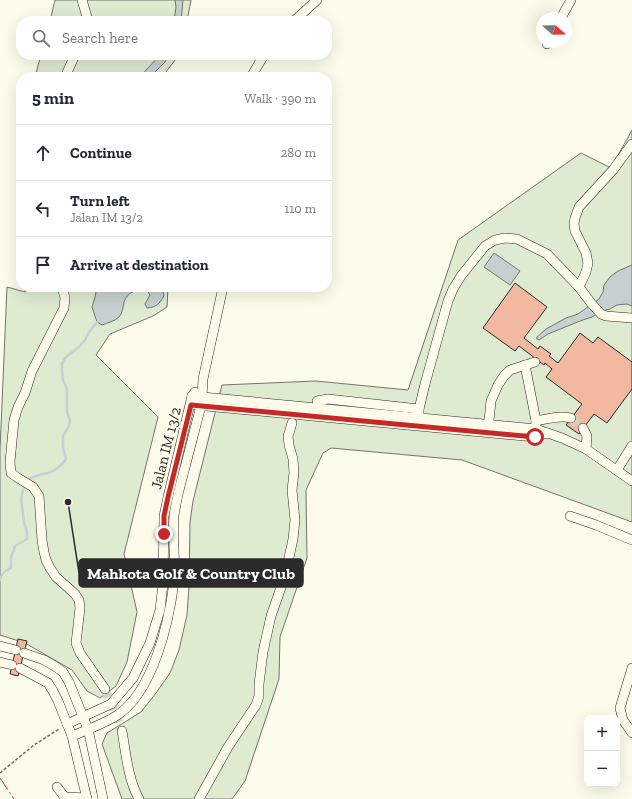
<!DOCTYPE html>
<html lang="en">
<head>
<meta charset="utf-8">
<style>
  body { margin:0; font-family:"Zilla Slab",serif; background:#f2f2f3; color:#1f2937 }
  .controls { position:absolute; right:12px; bottom:12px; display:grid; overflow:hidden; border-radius:8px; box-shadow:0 4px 16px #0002 }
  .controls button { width:36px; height:36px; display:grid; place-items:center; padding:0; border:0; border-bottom:1px solid #e0e1e3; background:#fff; color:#1f2937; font:20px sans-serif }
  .compass { position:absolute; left:536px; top:12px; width:36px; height:36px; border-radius:50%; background:#fff; box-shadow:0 4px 16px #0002; rotate:110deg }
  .stop { position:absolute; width:12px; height:12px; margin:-9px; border:3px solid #c62828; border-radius:50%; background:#fff }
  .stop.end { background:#c62828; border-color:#fff; box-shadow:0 1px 4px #0008 }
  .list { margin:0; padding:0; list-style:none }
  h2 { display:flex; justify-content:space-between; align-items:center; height:52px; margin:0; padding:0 16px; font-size:17px }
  h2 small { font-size:13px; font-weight:400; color:#747a83 }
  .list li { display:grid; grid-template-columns:26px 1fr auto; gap:12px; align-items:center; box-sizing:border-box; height:56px; padding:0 16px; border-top:1px solid #e0e1e3 }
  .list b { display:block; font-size:15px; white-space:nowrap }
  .list p { margin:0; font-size:13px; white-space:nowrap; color:#747a83 }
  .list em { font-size:13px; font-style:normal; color:#747a83 }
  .icon { flex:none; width:22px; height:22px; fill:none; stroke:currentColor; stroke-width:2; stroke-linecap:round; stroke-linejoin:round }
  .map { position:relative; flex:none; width:632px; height:799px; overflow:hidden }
  .search { position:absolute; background:#fff; box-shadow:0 4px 16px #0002; left:16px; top:16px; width:316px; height:44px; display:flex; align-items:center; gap:10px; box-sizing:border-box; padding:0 14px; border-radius:16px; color:#747a83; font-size:15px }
  .panel { position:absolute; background:#fff; box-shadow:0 4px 16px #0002; left:16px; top:72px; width:316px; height:220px; border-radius:16px }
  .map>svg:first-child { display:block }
  .green { fill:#deebd1; stroke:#74746e }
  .water { fill:#c7d0d0; stroke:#74746e }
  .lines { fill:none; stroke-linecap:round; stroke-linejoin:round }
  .stream { stroke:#c7d0d0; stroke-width:2.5 }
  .building { fill:#f2b8a0; stroke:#2b2b2b }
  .minor-tunnel { stroke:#d3d1c4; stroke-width:9; stroke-dasharray:9 4.5; stroke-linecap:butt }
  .minor-casing { stroke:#2b2b2b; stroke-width:10 }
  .path { stroke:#6a6964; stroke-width:1.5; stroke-dasharray:3 2; stroke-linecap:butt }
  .minor { stroke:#fdfbea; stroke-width:9 }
  .power { stroke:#c62828; stroke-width:1; stroke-dasharray:14 3 2 3; stroke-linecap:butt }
  .route { stroke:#c62828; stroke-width:5 }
  .labels { text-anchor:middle; stroke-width:3; stroke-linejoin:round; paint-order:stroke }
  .street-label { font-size:15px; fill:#2b2b2b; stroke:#fdfbea }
  .leader { fill:none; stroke:#2b2b2b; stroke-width:1.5 }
  .callout-dot { fill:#2b2b2b; stroke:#fdfbea; stroke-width:1.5 }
  .callout { fill:#2b2b2b; stroke:#2b2b2b; stroke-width:1.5 }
  .callout-label { font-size:16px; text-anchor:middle; font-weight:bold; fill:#fff }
</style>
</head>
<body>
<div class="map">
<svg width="632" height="799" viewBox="0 0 632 799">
  <rect width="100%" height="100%" fill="#fdfbea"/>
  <g class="green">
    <path d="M 55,0 L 191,0 L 187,21 L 50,21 Z"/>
    <path d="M 41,55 L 179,55 L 162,77 L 35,77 Z"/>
    <path d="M 632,130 L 632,522 L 462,460 L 331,448 L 323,453 L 306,490 L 307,558 L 280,637 L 279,679 L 245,781 L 232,799 L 122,799 L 102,744 L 107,733 L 141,712 L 156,693 L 170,673 L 179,650 L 187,615 L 189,586 L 190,522 L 193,501 L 222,385 L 316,381 L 408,390 L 458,240 L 581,153 L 611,168 Z"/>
    <path d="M 7,287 L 25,292 L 26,287 L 168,287 L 167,307 L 153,316 L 110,334 L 96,355 L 158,417 L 124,554 L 137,612 L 127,662 L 116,686 L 100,698 L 87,691 L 72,670 L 25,643 L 0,635 L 0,450 Z"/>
  </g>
  <g class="water">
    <path d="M 175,0 L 183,0 L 181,21 L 174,21 L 176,7 Z"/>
    <path d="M 159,55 L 169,55 L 165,62 L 150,77 L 140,77 C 146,69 154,63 159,55 Z"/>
    <path d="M 494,253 L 520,271 L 510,285 L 484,267 Z"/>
    <path d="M 632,265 L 632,306 L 627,304 L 617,305 L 610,309 L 602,311 L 592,317 L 580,321 L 548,334 L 539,340 L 536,338 L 546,329 L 566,318 L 578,314 L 599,299 L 603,292 L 604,285 L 610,277 L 618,271 Z"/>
    <path d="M 97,287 L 162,287 L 164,296 C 159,304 157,307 147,308 L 145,304 L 150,295 L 147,290 C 137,289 128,291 124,302 C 123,307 123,312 119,317 C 115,321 107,323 102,325 L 97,322 L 92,307 L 95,297 Z"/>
  </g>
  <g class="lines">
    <g class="stream">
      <path d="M 27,481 C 33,475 41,475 48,473 C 55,471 62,465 66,459 L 63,448 L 63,436 L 69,426 L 70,421 L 67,412 L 67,389 L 63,380 L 62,370 L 62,364 L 65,358 L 79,347 L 85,340 L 89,332 L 97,322"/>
      <path d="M 0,580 C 2,573 4,571 11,568 L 11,558 L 15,546 L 27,539 C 28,530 26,530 24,523 C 23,520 24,517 23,513 C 21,501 20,497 25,485"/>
    </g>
  </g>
  <g class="building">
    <path d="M 515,283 L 547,307 L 524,338 L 538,349 L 540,346 L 551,354 L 549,356 L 558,363 L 580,333 L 593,343 L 598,337 L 632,362 L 632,389 L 607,423 L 594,414 L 579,434 L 566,425 L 582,404 L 546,377 L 552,369 L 545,363 L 544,365 L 519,346 L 515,351 L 483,328 Z"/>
    <path d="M 18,639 L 27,641 L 18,676 L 10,674 Z"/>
  </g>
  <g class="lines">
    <g class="minor-tunnel">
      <path d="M 571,418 L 583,428"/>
      <path d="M 105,689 L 122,731"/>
    </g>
    <defs>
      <g id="minor">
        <path d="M 82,0 L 87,17 L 87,21"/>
        <path d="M 561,18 L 571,0"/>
        <path d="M 294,21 L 317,0"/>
        <path d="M 547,44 L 548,42"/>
        <path d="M 65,77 L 75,55"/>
        <path d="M 251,77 L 264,55"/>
        <path d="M 62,287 L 65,298 L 64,308 L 32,371 L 25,393 L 18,407 L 14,420 L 10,462 L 11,473 L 18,478 L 33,487 L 39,496 L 42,540 L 44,552 L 46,560 L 50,568 L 56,577 L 75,594 L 79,600 L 80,608 L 76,643 L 80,653 L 105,689"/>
        <path d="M 579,287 L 586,272 L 588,263 L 586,253 L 575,231 L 574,224 L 575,218 L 579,207 L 613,170 L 632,144"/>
        <path d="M 525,365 L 536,421 L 535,434"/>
        <path d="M 192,396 L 536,429 L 562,438 L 586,449 L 632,481"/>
        <path d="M 317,401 L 328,399 L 419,409"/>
        <path d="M 195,405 L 535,437 L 547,433"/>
        <path d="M 419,418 L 419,409 L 425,384 L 448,301 L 453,289 L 461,276 L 485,246 L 495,240 L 505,238 L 517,239 L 547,254 L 579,287 L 591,303 L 601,314 L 606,316 L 632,318"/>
        <path d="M 536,421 C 547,419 560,415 571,418"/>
        <path d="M 583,428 L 587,436 L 586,449"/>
        <path d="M 488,430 L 491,401 L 498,385 L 504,376 L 510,370 L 535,362"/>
        <path d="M 617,470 L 632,446"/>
        <path d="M 570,516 L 596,525 L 632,540"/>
        <path d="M 0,646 L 16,650"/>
        <path d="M 24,653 L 44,660 L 56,667 L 63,672 L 69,682 L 88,729 L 103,799"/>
        <path d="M 0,662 L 12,665"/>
        <path d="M 20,668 L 35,676 L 48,683 L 53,691 L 58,701 L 72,736 L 87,799"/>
        <path d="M 632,668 L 620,708 L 623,720 L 632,733"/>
        <path d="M 67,724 L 111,704 L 133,678 L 150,643 L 160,610 L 163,584 L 164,516 L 168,497 L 192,396 L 195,392"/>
        <path d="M 122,731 C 126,754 128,779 139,799"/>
        <path d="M 72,736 C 87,730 103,724 116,716 C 153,693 169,622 174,582 C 176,560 172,538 174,516 C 176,500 180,486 184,471 C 190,449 195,428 201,406 L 202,397 L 203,379 L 223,287"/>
        <path d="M 57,787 L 63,795 L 66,797 L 87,798"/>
        <path d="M 199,799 L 228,747 L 256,705 L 259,696 L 259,684 L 263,652 L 271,616 L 285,576 L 293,539 L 295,520 L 292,490 L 294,473 L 293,459 L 289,445 L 288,436 L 290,430 L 292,423"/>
      </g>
    </defs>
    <use href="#minor" class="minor-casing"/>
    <path class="path" d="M 0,773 L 34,745 L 59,729"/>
    <use href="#minor" class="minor"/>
    <path class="power" d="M 0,778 L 14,799"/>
  </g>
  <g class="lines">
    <path class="route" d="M 164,534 L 164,516 L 168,497 L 191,405 L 535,437"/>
  </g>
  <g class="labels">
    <g class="street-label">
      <text transform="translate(166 448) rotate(-76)" y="5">Jalan IM 13/2</text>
    </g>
  </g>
  <path class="leader" d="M68 502L79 573"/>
  <circle class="callout-dot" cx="68" cy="502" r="4"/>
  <rect class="callout" x="79" y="559" width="224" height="28" rx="4"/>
  <g class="callout-label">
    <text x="191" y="579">Mahkota Golf &amp; Country Club</text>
  </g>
</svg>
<div class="controls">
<button>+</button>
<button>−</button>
</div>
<svg class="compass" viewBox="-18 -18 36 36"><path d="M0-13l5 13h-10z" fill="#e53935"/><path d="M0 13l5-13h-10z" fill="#747a83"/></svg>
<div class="stop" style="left:535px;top:437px"></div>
<div class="stop end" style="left:164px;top:534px"></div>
<div class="search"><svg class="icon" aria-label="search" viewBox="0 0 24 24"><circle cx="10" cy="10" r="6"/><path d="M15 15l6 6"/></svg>Search here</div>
<section class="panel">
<h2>5 min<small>Walk · 390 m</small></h2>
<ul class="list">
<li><svg class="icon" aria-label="ahead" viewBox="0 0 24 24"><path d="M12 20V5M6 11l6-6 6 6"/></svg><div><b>Continue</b></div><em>280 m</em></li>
<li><svg class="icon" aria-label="left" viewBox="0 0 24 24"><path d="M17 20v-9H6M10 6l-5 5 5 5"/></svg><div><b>Turn left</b><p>Jalan IM 13/2</p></div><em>110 m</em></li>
<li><svg class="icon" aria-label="arrive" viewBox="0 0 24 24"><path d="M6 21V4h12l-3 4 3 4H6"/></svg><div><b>Arrive at destination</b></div></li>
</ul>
</section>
</div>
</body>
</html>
